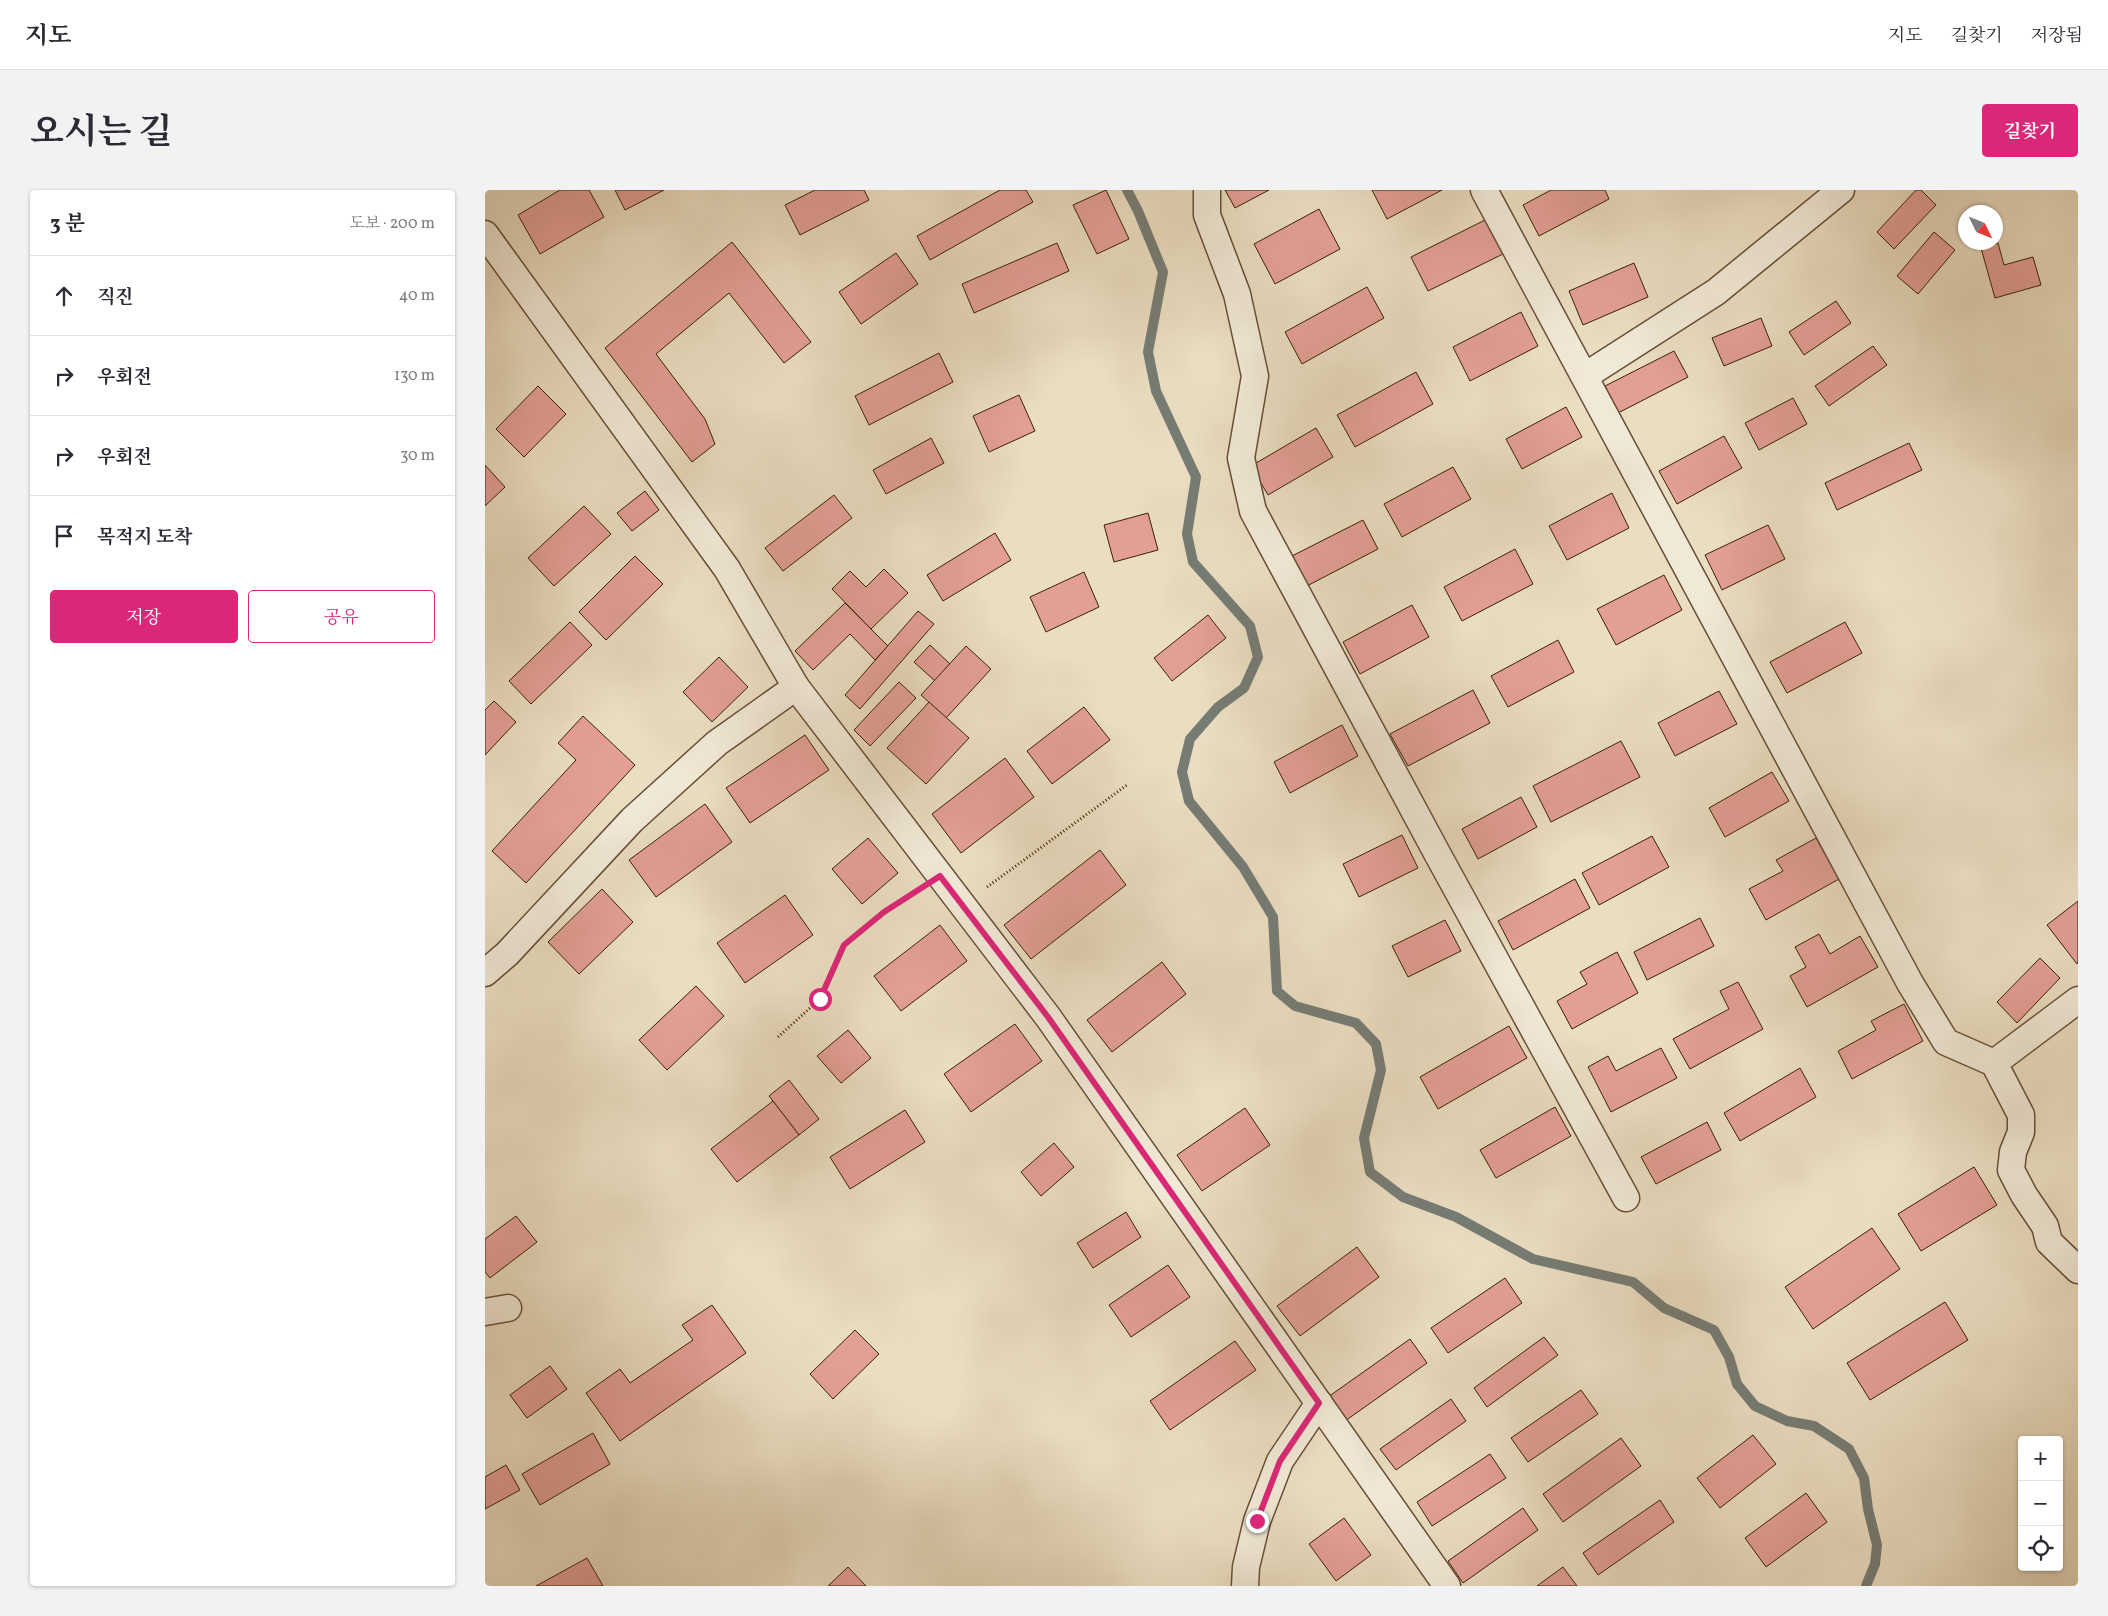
<!DOCTYPE html>
<html lang="ko">
<head>
<meta charset="utf-8">
<style>
  body { margin:0; font-family:Vollkorn,"Noto Serif KR",serif; background:#f2f2f3; color:#2b2b33 }
  .controls { position:absolute; right:15px; bottom:15px; display:grid; overflow:hidden; border-radius:5px; box-shadow:0 1px 4px #0004 }
  .controls button { width:45px; height:45px; display:grid; place-items:center; padding:0; border:0; border-bottom:1px solid #e1e1e2; background:#fff; color:#2b2b33; font:25px sans-serif }
  .compass { position:absolute; left:1473px; top:15px; width:45px; height:45px; border-radius:50%; background:#fff; box-shadow:0 1px 4px #0004; rotate:133deg }
  .stop { position:absolute; width:15px; height:15px; margin:-11px; border:4px solid #db2777; border-radius:50%; background:#fff }
  .stop.end { background:#db2777; border-color:#fff; box-shadow:0 1px 5px #0008 }
  .list { margin:0; padding:0; list-style:none }
  h2 { display:flex; justify-content:space-between; align-items:center; height:65px; margin:0; padding:0 20px; font-size:21px }
  h2 small { font-size:16px; font-weight:400; color:#7c7c81 }
  .list li { display:grid; grid-template-columns:32px 1fr auto; gap:15px; align-items:center; box-sizing:border-box; height:80px; padding:0 20px; border-top:1px solid #e1e1e2 }
  .list b { display:block; font-size:19px; white-space:nowrap }
  .list em { font-size:16px; font-style:normal; color:#7c7c81 }
  .actions { display:flex; gap:10px; padding:15px 20px }
  .actions a { flex:1; padding:11px 0; border:1px solid #db2777; border-radius:5px; text-align:center; font-size:18px; color:#db2777 }
  .actions .main { background:#db2777; color:#fff }
  .icon { flex:none; width:28px; height:28px; fill:none; stroke:currentColor; stroke-width:2; stroke-linecap:round; stroke-linejoin:round }
  .map { position:relative; flex:none; width:1593px; height:1396px; overflow:hidden; border-radius:5px }
  header { display:flex; align-items:center; gap:30px; box-sizing:border-box; height:70px; padding:0 25px; background:#fff; border-bottom:1px solid #e1e1e2 }
  header strong { font-size:24px }
  nav { display:flex; gap:28px; margin-inline-start:auto; font-size:18px }
  .intro { display:flex; align-items:center; justify-content:space-between; box-sizing:border-box; height:120px; padding:0 30px }
  h1 { margin:0; font-size:35px }
  .button { padding:12px 22px; border-radius:5px; background:#db2777; color:#fff; font-size:18px; font-weight:700 }
  main { display:flex; gap:30px; padding:0 30px }
  aside { flex:1; background:#fff; border-radius:5px; box-shadow:0 1px 4px #0004 }
  .map>svg:first-child { display:block }
  .lines { fill:none; stroke-linecap:round; stroke-linejoin:round }
  .stream { stroke:#767c74; stroke-width:10 }
  .building { fill:#e39f96; stroke:#3b2006 }
  .minor-casing { stroke:#674f35; stroke-width:29 }
  .path { stroke:#3b2006; stroke-width:3; stroke-dasharray:1 2.5; stroke-linecap:butt }
  .minor { stroke:#f1e9d7; stroke-width:26 }
  .route { stroke:#db2777; stroke-width:6 }
</style>
</head>
<body>
<header>
<strong>지도</strong>
<nav><a>지도</a><a>길찾기</a><a>저장됨</a></nav>
</header>
<div class="intro"><h1>오시는 길</h1><a class="button">길찾기</a></div>
<main>
<aside>
<h2>3 분<small>도보 · 200 m</small></h2>
<ul class="list">
<li><svg class="icon" aria-label="ahead" viewBox="0 0 24 24"><path d="M12 20V5M6 11l6-6 6 6"/></svg><div><b>직진</b></div><em>40 m</em></li>
<li><svg class="icon" aria-label="right" viewBox="0 0 24 24"><path d="M7 20v-9h11M14 6l5 5-5 5"/></svg><div><b>우회전</b></div><em>130 m</em></li>
<li><svg class="icon" aria-label="right" viewBox="0 0 24 24"><path d="M7 20v-9h11M14 6l5 5-5 5"/></svg><div><b>우회전</b></div><em>30 m</em></li>
<li><svg class="icon" aria-label="arrive" viewBox="0 0 24 24"><path d="M6 21V4h12l-3 4 3 4H6"/></svg><div><b>목적지 도착</b></div></li>
</ul>
<div class="actions"><a class="main">저장</a><a>공유</a></div>
</aside>
<div class="map">
<svg width="1593" height="1396" viewBox="0 0 1593 1396">
  <rect width="100%" height="100%" fill="#eaddc1"/>
  <filter id="stains"><feTurbulence type="fractalNoise" baseFrequency=".004" numOctaves="4"/><feColorMatrix values="0 0 0 0 .2 0 0 0 0 .09 0 0 0 0 .02 0 0 0 .5 -.17"/></filter>
  <radialGradient id="worn" r=".72"><stop offset=".6" stop-color="#630" stop-opacity="0"/><stop offset="1" stop-color="#630" stop-opacity=".3"/></radialGradient>
  <g class="lines">
    <path class="stream" d="M 642,0 L 653,21 L 678,82 L 663,162 L 671,201 L 711,287 L 702,344 L 708,372 L 765,436 L 773,467 L 759,498 L 733,517 L 705,549 L 697,582 L 704,611 L 758,677 L 788,727 L 792,801 L 810,816 L 871,833 L 891,854 L 896,880 L 879,948 L 885,982 L 918,1007 L 971,1027 L 1048,1069 L 1148,1092 L 1179,1118 L 1229,1140 L 1244,1167 L 1252,1194 L 1270,1216 L 1302,1231 L 1329,1236 L 1364,1259 L 1379,1288 L 1383,1319 L 1392,1355 L 1390,1374 L 1381,1396"/>
  </g>
  <g class="building">
    <path d="M 75,0 L 104,0 L 119,27 L 55,64 L 33,25 Z"/>
    <path d="M 130,0 L 179,0 L 140,20 Z"/>
    <path d="M 330,0 L 379,0 L 384,10 L 315,45 L 300,15 Z"/>
    <path d="M 515,0 L 541,0 L 548,12 L 445,70 L 432,46 Z"/>
    <path d="M 621,0 L 644,49 L 612,64 L 588,15 Z"/>
    <path d="M 740,0 L 784,0 L 750,18 Z"/>
    <path d="M 887,0 L 957,0 L 902,29 Z"/>
    <path d="M 1066,0 L 1120,0 L 1124,9 L 1054,46 L 1038,15 Z"/>
    <path d="M 1431,0 L 1436,0 L 1451,15 L 1409,59 L 1392,42 Z"/>
    <path d="M 834,19 L 855,59 L 790,94 L 769,54 Z"/>
    <path d="M 1002,29 L 1018,64 L 943,101 L 926,67 Z"/>
    <path d="M 1449,42 L 1470,60 L 1433,104 L 1412,86 Z"/>
    <path d="M 247,52 L 326,152 L 299,173 L 244,103 L 171,164 L 220,229 L 230,254 L 207,272 L 120,158 Z"/>
    <path d="M 572,53 L 584,81 L 489,123 L 477,94 Z"/>
    <path d="M 1513,53 L 1519,75 L 1548,67 L 1556,95 L 1510,108 L 1496,58 Z"/>
    <path d="M 411,63 L 433,94 L 376,134 L 354,102 Z"/>
    <path d="M 1149,73 L 1163,107 L 1098,135 L 1084,101 Z"/>
    <path d="M 882,97 L 899,128 L 817,174 L 800,142 Z"/>
    <path d="M 1351,111 L 1366,133 L 1319,165 L 1304,142 Z"/>
    <path d="M 1036,122 L 1053,156 L 985,191 L 968,157 Z"/>
    <path d="M 1276,128 L 1287,156 L 1239,176 L 1227,148 Z"/>
    <path d="M 1388,156 L 1402,175 L 1344,216 L 1330,196 Z"/>
    <path d="M 1189,161 L 1203,187 L 1133,223 L 1120,196 Z"/>
    <path d="M 454,163 L 468,192 L 384,235 L 370,206 Z"/>
    <path d="M 931,182 L 948,214 L 870,257 L 852,225 Z"/>
    <path d="M 53,196 L 81,224 L 39,267 L 11,239 Z"/>
    <path d="M 534,205 L 550,241 L 504,262 L 488,226 Z"/>
    <path d="M 1308,208 L 1322,234 L 1274,260 L 1260,233 Z"/>
    <path d="M 1081,217 L 1097,247 L 1037,279 L 1021,249 Z"/>
    <path d="M 831,238 L 848,267 L 783,305 L 766,276 Z"/>
    <path d="M 1239,246 L 1257,278 L 1192,314 L 1174,281 Z"/>
    <path d="M 446,248 L 459,273 L 401,304 L 388,280 Z"/>
    <path d="M 1424,253 L 1437,280 L 1352,320 L 1340,293 Z"/>
    <path d="M 0,275 L 20,297 L 0,316 Z"/>
    <path d="M 968,277 L 986,309 L 917,347 L 899,314 Z"/>
    <path d="M 160,301 L 174,320 L 147,341 L 132,323 Z"/>
    <path d="M 1127,303 L 1144,338 L 1082,370 L 1064,336 Z"/>
    <path d="M 349,305 L 367,328 L 298,381 L 280,358 Z"/>
    <path d="M 99,316 L 126,344 L 69,396 L 43,368 Z"/>
    <path d="M 663,323 L 673,360 L 629,372 L 619,335 Z"/>
    <path d="M 878,330 L 893,359 L 818,398 L 803,368 Z"/>
    <path d="M 1283,335 L 1300,369 L 1237,400 L 1220,365 Z"/>
    <path d="M 510,343 L 526,370 L 458,411 L 442,385 Z"/>
    <path d="M 1030,359 L 1048,394 L 977,431 L 959,397 Z"/>
    <path d="M 150,366 L 178,394 L 121,450 L 94,422 Z"/>
    <path d="M 399,379 L 423,403 L 386,439 L 347,399 L 365,381 L 381,397 Z"/>
    <path d="M 599,382 L 614,417 L 561,442 L 545,407 Z"/>
    <path d="M 1179,385 L 1197,420 L 1131,455 L 1112,419 Z"/>
    <path d="M 360,413 L 403,456 L 390,470 L 365,444 L 328,480 L 310,461 Z"/>
    <path d="M 927,415 L 944,447 L 875,484 L 858,452 Z"/>
    <path d="M 433,421 L 449,434 L 375,519 L 360,505 Z"/>
    <path d="M 723,425 L 741,448 L 687,491 L 669,468 Z"/>
    <path d="M 85,432 L 107,455 L 46,514 L 24,491 Z"/>
    <path d="M 1360,432 L 1377,463 L 1302,503 L 1285,472 Z"/>
    <path d="M 1073,450 L 1089,482 L 1023,517 L 1006,486 Z"/>
    <path d="M 445,455 L 465,474 L 450,491 L 429,472 Z"/>
    <path d="M 481,456 L 506,479 L 461,528 L 436,505 Z"/>
    <path d="M 234,467 L 263,497 L 227,532 L 198,502 Z"/>
    <path d="M 414,492 L 431,508 L 385,556 L 369,540 Z"/>
    <path d="M 988,500 L 1005,533 L 923,576 L 905,544 Z"/>
    <path d="M 1234,501 L 1252,534 L 1190,566 L 1173,533 Z"/>
    <path d="M 9,511 L 31,532 L 0,565 L 0,520 Z"/>
    <path d="M 444,512 L 484,548 L 441,594 L 402,558 Z"/>
    <path d="M 599,517 L 625,550 L 567,594 L 542,561 Z"/>
    <path d="M 98,526 L 150,575 L 41,693 L 7,661 L 91,570 L 73,553 Z"/>
    <path d="M 857,535 L 873,566 L 805,603 L 789,572 Z"/>
    <path d="M 320,545 L 344,580 L 265,633 L 241,598 Z"/>
    <path d="M 1136,551 L 1155,587 L 1066,632 L 1048,596 Z"/>
    <path d="M 520,568 L 549,607 L 476,663 L 447,624 Z"/>
    <path d="M 1287,582 L 1304,611 L 1240,647 L 1224,618 Z"/>
    <path d="M 1036,607 L 1052,637 L 993,669 L 977,639 Z"/>
    <path d="M 220,614 L 247,652 L 171,707 L 144,670 Z"/>
    <path d="M 917,645 L 933,678 L 874,707 L 858,674 Z"/>
    <path d="M 1167,646 L 1184,677 L 1114,715 L 1097,683 Z"/>
    <path d="M 383,648 L 413,683 L 377,714 L 347,679 Z"/>
    <path d="M 1331,648 L 1354,689 L 1281,730 L 1264,699 L 1298,681 L 1291,670 Z"/>
    <path d="M 615,660 L 641,695 L 546,769 L 519,735 Z"/>
    <path d="M 1090,689 L 1105,718 L 1028,760 L 1013,731 Z"/>
    <path d="M 117,699 L 148,732 L 94,784 L 63,752 Z"/>
    <path d="M 300,705 L 328,745 L 260,793 L 232,753 Z"/>
    <path d="M 1593,711 L 1593,773 L 1592,774 L 1562,735 Z"/>
    <path d="M 1215,728 L 1229,756 L 1162,790 L 1149,762 Z"/>
    <path d="M 960,730 L 976,761 L 923,787 L 907,756 Z"/>
    <path d="M 455,735 L 482,771 L 416,821 L 389,786 Z"/>
    <path d="M 1334,744 L 1345,764 L 1375,746 L 1393,777 L 1322,817 L 1305,786 L 1321,777 L 1310,757 Z"/>
    <path d="M 1132,762 L 1153,803 L 1087,839 L 1072,811 L 1102,794 L 1095,782 Z"/>
    <path d="M 1555,768 L 1575,788 L 1532,833 L 1512,812 Z"/>
    <path d="M 677,772 L 701,804 L 627,862 L 602,830 Z"/>
    <path d="M 1253,792 L 1278,839 L 1205,879 L 1188,849 L 1244,819 L 1235,801 Z"/>
    <path d="M 211,796 L 239,826 L 182,880 L 154,850 Z"/>
    <path d="M 1419,814 L 1438,851 L 1367,889 L 1353,861 L 1391,840 L 1386,831 Z"/>
    <path d="M 530,834 L 557,871 L 486,922 L 459,884 Z"/>
    <path d="M 1024,836 L 1042,868 L 953,919 L 935,887 Z"/>
    <path d="M 363,840 L 386,868 L 356,893 L 332,866 Z"/>
    <path d="M 1176,858 L 1192,888 L 1126,922 L 1103,877 L 1123,866 L 1131,881 Z"/>
    <path d="M 1315,878 L 1331,907 L 1255,951 L 1239,923 Z"/>
    <path d="M 304,890 L 334,929 L 314,945 L 284,906 Z"/>
    <path d="M 288,911 L 314,945 L 252,992 L 226,959 Z"/>
    <path d="M 1070,917 L 1086,946 L 1011,988 L 995,960 Z"/>
    <path d="M 760,918 L 785,955 L 717,1001 L 692,965 Z"/>
    <path d="M 420,920 L 440,952 L 365,999 L 345,967 Z"/>
    <path d="M 1222,932 L 1236,960 L 1171,994 L 1156,967 Z"/>
    <path d="M 569,953 L 589,977 L 556,1006 L 536,982 Z"/>
    <path d="M 1489,977 L 1512,1015 L 1436,1061 L 1413,1024 Z"/>
    <path d="M 641,1022 L 656,1047 L 608,1078 L 592,1053 Z"/>
    <path d="M 31,1026 L 52,1052 L 5,1088 L 0,1082 L 0,1049 Z"/>
    <path d="M 1387,1038 L 1415,1079 L 1328,1139 L 1300,1097 Z"/>
    <path d="M 872,1057 L 894,1087 L 815,1146 L 792,1116 Z"/>
    <path d="M 683,1075 L 705,1107 L 646,1147 L 624,1115 Z"/>
    <path d="M 1020,1088 L 1037,1113 L 963,1163 L 946,1138 Z"/>
    <path d="M 1460,1112 L 1483,1150 L 1385,1210 L 1362,1173 Z"/>
    <path d="M 227,1115 L 261,1163 L 135,1251 L 101,1203 L 135,1179 L 145,1193 L 208,1150 L 197,1135 Z"/>
    <path d="M 370,1140 L 394,1164 L 348,1209 L 325,1184 Z"/>
    <path d="M 1059,1147 L 1073,1165 L 1002,1217 L 989,1198 Z"/>
    <path d="M 925,1149 L 942,1173 L 860,1231 L 843,1207 Z"/>
    <path d="M 750,1151 L 771,1180 L 685,1240 L 665,1211 Z"/>
    <path d="M 65,1176 L 82,1199 L 42,1228 L 25,1205 Z"/>
    <path d="M 1096,1200 L 1113,1224 L 1043,1272 L 1026,1248 Z"/>
    <path d="M 966,1209 L 981,1231 L 911,1280 L 895,1259 Z"/>
    <path d="M 108,1243 L 125,1274 L 55,1315 L 37,1284 Z"/>
    <path d="M 1268,1245 L 1291,1274 L 1235,1318 L 1212,1288 Z"/>
    <path d="M 1136,1248 L 1156,1276 L 1078,1332 L 1058,1304 Z"/>
    <path d="M 1005,1264 L 1021,1288 L 947,1336 L 932,1312 Z"/>
    <path d="M 21,1275 L 35,1300 L 0,1319 L 0,1287 Z"/>
    <path d="M 1321,1303 L 1342,1332 L 1281,1377 L 1260,1348 Z"/>
    <path d="M 1175,1310 L 1189,1332 L 1113,1385 L 1098,1363 Z"/>
    <path d="M 1038,1318 L 1053,1340 L 978,1393 L 963,1371 Z"/>
    <path d="M 859,1328 L 886,1365 L 851,1391 L 824,1354 Z"/>
    <path d="M 102,1368 L 118,1396 L 51,1396 Z"/>
    <path d="M 363,1377 L 381,1396 L 343,1396 Z"/>
    <path d="M 1078,1377 L 1092,1396 L 1052,1396 Z"/>
  </g>
  <g class="lines">
    <defs>
      <g id="minor">
        <path d="M 722,0 L 722,25 L 752,104 L 770,186 L 756,268 L 768,321 L 953,665 L 1141,1008"/>
        <path d="M 999,0 L 1425,793 L 1461,852 L 1509,873 L 1536,925 L 1536,942 L 1528,962 L 1526,980 L 1539,1005 L 1560,1036 L 1564,1052 L 1593,1080"/>
        <path d="M 0,44 L 242,379 L 311,497 L 563,827 L 962,1396"/>
        <path d="M 1100,186 L 1231,102 L 1356,0"/>
        <path d="M 0,783 L 22,764 L 147,630 L 232,553 L 311,497"/>
        <path d="M 1509,873 L 1593,810"/>
        <path d="M 0,1122 L 23,1118"/>
        <path d="M 760,1396 L 761,1377 L 772,1331 L 795,1271 L 834,1213"/>
      </g>
    </defs>
    <use href="#minor" class="minor-casing"/>
    <g class="path">
      <path d="M 502,697 L 642,595"/>
      <path d="M 293,847 L 335,809 L 359,755 L 399,722 L 431,701"/>
    </g>
    <use href="#minor" class="minor"/>
  </g>
  <g class="lines">
    <path class="route" d="M 335,809 L 359,755 L 399,722 L 455,686 L 563,827 L 834,1213 L 795,1271 L 772,1331"/>
  </g>
  <rect width="100%" height="100%" filter="url(#stains)"/>
  <rect width="100%" height="100%" fill="url(#worn)"/>
</svg>
<div class="controls">
<button>+</button>
<button>−</button>
<button><svg class="icon" aria-label="locate" viewBox="0 0 24 24"><circle cx="12" cy="12" r="6"/><path d="M12 2v4M12 18v4M2 12h4M18 12h4"/></svg></button>
</div>
<svg class="compass" viewBox="-18 -18 36 36"><path d="M0-13l5 13h-10z" fill="#e53935"/><path d="M0 13l5-13h-10z" fill="#7c7c81"/></svg>
<div class="stop" style="left:335px;top:809px"></div>
<div class="stop end" style="left:772px;top:1331px"></div>
</div>
</main>
</body>
</html>
